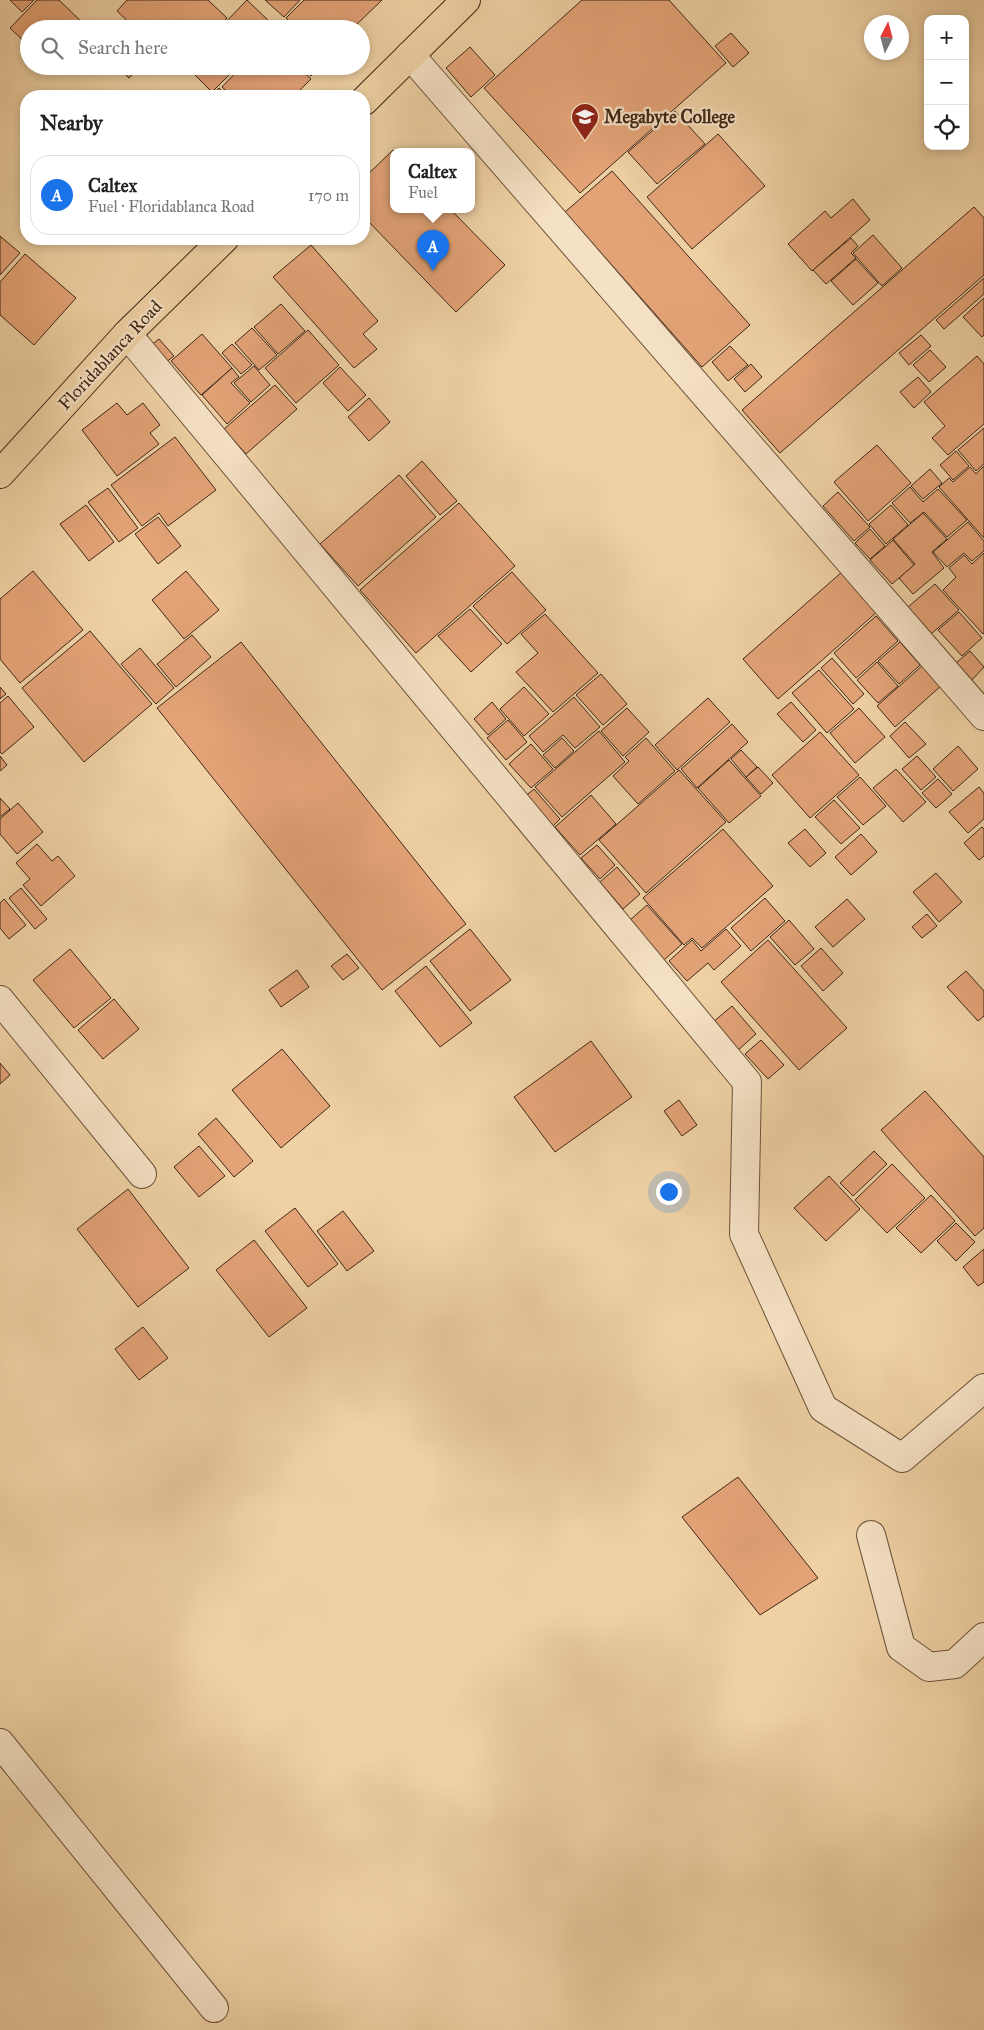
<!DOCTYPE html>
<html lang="en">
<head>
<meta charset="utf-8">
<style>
  body { margin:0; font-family:"IM FELL Great Primer",serif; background:#f2f2f2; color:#222 }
  .controls { position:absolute; right:15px; top:15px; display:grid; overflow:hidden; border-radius:10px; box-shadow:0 2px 8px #0003 }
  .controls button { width:45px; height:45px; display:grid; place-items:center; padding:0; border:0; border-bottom:1px solid #e0e0e0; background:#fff; color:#222; font:25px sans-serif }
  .compass { position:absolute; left:864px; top:15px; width:45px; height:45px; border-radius:50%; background:#fff; box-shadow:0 2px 8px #0003; rotate:6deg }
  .you { position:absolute; left:668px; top:1191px; width:18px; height:18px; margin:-12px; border:4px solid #fff; border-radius:50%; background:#1a73e8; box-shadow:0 0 0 8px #1a73e833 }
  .badge { display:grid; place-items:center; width:32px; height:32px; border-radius:50%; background:#1a73e8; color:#fff; font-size:16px; font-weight:700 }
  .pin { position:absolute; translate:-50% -41px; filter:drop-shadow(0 1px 2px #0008) }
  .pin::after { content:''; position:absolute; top:26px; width:18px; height:15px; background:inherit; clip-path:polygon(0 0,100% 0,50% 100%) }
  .popup { position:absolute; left:390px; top:148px; width:85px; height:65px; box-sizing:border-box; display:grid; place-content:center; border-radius:10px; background:#fff; filter:drop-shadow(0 1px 4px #0005); font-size:16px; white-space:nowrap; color:#767676 }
  .popup b { font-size:19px; color:#222 }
  .popup::after { content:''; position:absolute; left:50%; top:100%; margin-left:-10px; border:10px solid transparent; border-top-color:#fff }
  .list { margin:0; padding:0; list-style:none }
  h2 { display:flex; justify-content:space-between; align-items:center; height:65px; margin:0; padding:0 20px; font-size:21px }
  h2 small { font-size:16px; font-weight:400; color:#767676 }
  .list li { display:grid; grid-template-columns:32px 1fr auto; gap:15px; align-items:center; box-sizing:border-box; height:80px; margin:0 10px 10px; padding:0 10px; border:1px solid #e0e0e0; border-radius:20px }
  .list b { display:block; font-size:19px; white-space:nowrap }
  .list p { margin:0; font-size:16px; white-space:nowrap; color:#767676 }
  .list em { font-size:16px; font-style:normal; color:#767676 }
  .icon { flex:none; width:28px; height:28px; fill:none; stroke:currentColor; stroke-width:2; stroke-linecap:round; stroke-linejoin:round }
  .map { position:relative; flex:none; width:984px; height:2030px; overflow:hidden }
  .search { position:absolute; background:#fff; box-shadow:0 2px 8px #0003; left:20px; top:20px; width:350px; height:55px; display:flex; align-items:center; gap:12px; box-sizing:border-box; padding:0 18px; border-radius:28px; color:#767676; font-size:19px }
  .panel { position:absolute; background:#fff; box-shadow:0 2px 8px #0003; left:20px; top:90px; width:350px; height:155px; border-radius:20px }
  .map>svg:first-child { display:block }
  .building { fill:#e3a377; stroke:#402718 }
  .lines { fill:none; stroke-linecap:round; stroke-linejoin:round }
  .minor-casing { stroke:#6c523b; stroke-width:30 }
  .major-casing { stroke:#402718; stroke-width:30 }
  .minor { stroke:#f5e1c4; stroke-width:28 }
  .major { stroke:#efd1a4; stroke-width:28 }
  .labels { text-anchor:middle; stroke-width:4.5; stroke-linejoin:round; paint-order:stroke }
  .poi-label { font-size:18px; font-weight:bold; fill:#402718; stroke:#f5e1c4; text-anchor:start }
  .street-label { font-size:18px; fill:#402718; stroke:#f5e1c4 }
</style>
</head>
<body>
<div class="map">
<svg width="984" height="2030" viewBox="0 0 984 2030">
  <rect width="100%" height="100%" fill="#efd1a4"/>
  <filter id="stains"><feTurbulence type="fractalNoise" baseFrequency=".004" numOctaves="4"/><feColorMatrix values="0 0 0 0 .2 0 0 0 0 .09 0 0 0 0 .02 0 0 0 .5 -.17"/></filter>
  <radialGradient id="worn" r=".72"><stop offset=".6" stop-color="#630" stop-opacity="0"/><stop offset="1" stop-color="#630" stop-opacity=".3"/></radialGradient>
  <g class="building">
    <path d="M 10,0 L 34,0 L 22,12 Z"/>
    <path d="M 37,0 L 59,0 L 89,29 L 29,29 L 29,46 L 10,28 Z"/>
    <path d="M 127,0 L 208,0 L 227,18 L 216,29 L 136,29 L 117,11 Z"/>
    <path d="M 247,0 L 273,25 L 270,29 L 219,29 Z"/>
    <path d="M 265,0 L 300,0 L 284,17 Z"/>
    <path d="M 304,0 L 382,0 L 352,29 L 296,29 L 286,18 Z"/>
    <path d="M 582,0 L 669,0 L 726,63 L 580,193 L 484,88 Z"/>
    <path d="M 127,23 L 132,29 L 121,29 Z"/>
    <path d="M 283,23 L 290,29 L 277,29 Z"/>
    <path d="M 731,33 L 749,53 L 733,67 L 715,46 Z"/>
    <path d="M 470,47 L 495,75 L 471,97 L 446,68 Z"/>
    <path d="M 116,66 L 140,66 L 129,78 Z"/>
    <path d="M 174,66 L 190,66 L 182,74 Z"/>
    <path d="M 194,66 L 238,66 L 212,92 L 190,70 Z"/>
    <path d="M 242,66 L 297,66 L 311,79 L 294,96 L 232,96 L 222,87 Z"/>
    <path d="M 300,66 L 320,66 L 311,76 Z"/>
    <path d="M 219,88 L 227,96 L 211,96 Z"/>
    <path d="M 675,111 L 705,144 L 657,184 L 628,152 Z"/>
    <path d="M 718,134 L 765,186 L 692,249 L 647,197 Z"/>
    <path d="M 393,150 L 395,152 L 394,210 L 451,210 L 505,265 L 456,312 L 364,217 L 364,178 Z"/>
    <path d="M 612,171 L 750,325 L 702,367 L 565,212 Z"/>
    <path d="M 853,199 L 870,220 L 812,271 L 788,244 L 825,211 L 831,218 Z"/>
    <path d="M 974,207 L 984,218 L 984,275 L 780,453 L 742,410 Z"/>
    <path d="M 873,235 L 902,268 L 882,286 L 853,253 Z"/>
    <path d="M 0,236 L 20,253 L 0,275 Z"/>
    <path d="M 851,238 L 858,246 L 851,253 L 856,258 L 826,284 L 813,270 Z"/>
    <path d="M 311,245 L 378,321 L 363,334 L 377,349 L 354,368 L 273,277 Z"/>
    <path d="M 25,254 L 76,298 L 34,345 L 0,315 L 0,282 Z"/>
    <path d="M 856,259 L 878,283 L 853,305 L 831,281 Z"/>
    <path d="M 984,278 L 984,294 L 944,329 L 936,320 Z"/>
    <path d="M 984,298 L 984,335 L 982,337 L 963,317 Z"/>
    <path d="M 281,304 L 305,331 L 278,354 L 254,327 Z"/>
    <path d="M 252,328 L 277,355 L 259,370 L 235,343 Z"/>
    <path d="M 308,330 L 339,365 L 296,403 L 265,368 Z"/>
    <path d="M 202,334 L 232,368 L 201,395 L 171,361 Z"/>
    <path d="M 921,335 L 931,346 L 909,365 L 899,353 Z"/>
    <path d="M 159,339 L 174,356 L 165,363 L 150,346 Z"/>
    <path d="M 232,344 L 252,365 L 241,374 L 222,353 Z"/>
    <path d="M 730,346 L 748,365 L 728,381 L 712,362 Z"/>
    <path d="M 930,350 L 946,367 L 929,382 L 913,365 Z"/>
    <path d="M 977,356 L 984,364 L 984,424 L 948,455 L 932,438 L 945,426 L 924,402 Z"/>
    <path d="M 751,364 L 762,377 L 745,392 L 734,379 Z"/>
    <path d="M 254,366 L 270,385 L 251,402 L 234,383 Z"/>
    <path d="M 340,367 L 366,395 L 348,411 L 323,383 Z"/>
    <path d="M 232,368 L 239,377 L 231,383 L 250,403 L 227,424 L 202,395 Z"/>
    <path d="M 918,377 L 931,392 L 914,408 L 900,392 Z"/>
    <path d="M 275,385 L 297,409 L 246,454 L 224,429 Z"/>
    <path d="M 369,398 L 390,422 L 369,441 L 348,417 Z"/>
    <path d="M 117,403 L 127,415 L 143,403 L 160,425 L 150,433 L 159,444 L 117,476 L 82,430 Z"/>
    <path d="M 984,428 L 984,464 L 976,471 L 958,450 Z"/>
    <path d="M 175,437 L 216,490 L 168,526 L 159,513 L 142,526 L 111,485 Z"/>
    <path d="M 877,445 L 911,483 L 868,521 L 834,482 Z"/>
    <path d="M 956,451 L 969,466 L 953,480 L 940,465 Z"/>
    <path d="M 422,461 L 457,501 L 440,515 L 406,476 Z"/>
    <path d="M 984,466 L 984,538 L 939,487 L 949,478 L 953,482 L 970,467 L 976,474 Z"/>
    <path d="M 930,469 L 942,483 L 923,499 L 911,486 Z"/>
    <path d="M 399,475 L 436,517 L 358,586 L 320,544 Z"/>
    <path d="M 910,487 L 923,502 L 938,489 L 967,520 L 947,537 L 924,512 L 910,523 L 892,503 Z"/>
    <path d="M 108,488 L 138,528 L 119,542 L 88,502 Z"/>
    <path d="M 838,492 L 870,527 L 854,541 L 823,506 Z"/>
    <path d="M 459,503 L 515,566 L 416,653 L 360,590 Z"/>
    <path d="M 86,505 L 114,542 L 89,561 L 60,524 Z"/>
    <path d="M 891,505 L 908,525 L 886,544 L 869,524 Z"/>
    <path d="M 923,513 L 947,539 L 932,552 L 944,568 L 913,594 L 899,578 L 915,564 L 893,539 Z"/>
    <path d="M 158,517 L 181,546 L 158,564 L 135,534 Z"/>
    <path d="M 968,522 L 984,541 L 984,551 L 972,561 L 964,553 L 947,567 L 933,552 Z"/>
    <path d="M 870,529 L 885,546 L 870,559 L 855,543 Z"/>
    <path d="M 893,540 L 914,565 L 892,584 L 870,560 Z"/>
    <path d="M 984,553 L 984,633 L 983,634 L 943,590 L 956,577 L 949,568 L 964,555 L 972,564 Z"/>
    <path d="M 33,571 L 83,630 L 20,683 L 0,659 L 0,599 Z"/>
    <path d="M 186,571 L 219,610 L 184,639 L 152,600 Z"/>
    <path d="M 843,571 L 878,611 L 778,699 L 743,659 Z"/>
    <path d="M 512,572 L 546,610 L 507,644 L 473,606 Z"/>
    <path d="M 935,584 L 959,610 L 931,634 L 908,607 Z"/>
    <path d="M 470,609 L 502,644 L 471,672 L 438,636 Z"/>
    <path d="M 959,612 L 982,638 L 962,656 L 938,630 Z"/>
    <path d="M 545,614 L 598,673 L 553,712 L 516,672 L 538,653 L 521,634 Z"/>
    <path d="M 876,616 L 898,641 L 856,678 L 834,653 Z"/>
    <path d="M 90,631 L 152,704 L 84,762 L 22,688 Z"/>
    <path d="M 192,635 L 211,657 L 176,687 L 157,664 Z"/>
    <path d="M 241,642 L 466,924 L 382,990 L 157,708 Z"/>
    <path d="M 900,642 L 920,665 L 899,684 L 878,661 Z"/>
    <path d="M 140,648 L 174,688 L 156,704 L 121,664 Z"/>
    <path d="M 970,651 L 984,667 L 972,680 L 956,663 Z"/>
    <path d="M 832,658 L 864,694 L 853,704 L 821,668 Z"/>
    <path d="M 877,662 L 898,686 L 878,703 L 857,680 Z"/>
    <path d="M 924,664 L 942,685 L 895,727 L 877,706 Z"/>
    <path d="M 819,670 L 854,709 L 827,733 L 792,693 Z"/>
    <path d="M 601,674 L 627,704 L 603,725 L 576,695 Z"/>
    <path d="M 0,687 L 6,694 L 0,699 Z"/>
    <path d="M 524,687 L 549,714 L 524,736 L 500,709 Z"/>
    <path d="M 8,696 L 34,727 L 2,754 L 0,752 L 0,703 Z"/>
    <path d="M 574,697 L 600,727 L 575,748 L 563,735 L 543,752 L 529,736 Z"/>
    <path d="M 708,698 L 730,722 L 677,770 L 655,745 Z"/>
    <path d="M 492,702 L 506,719 L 488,735 L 474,719 Z"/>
    <path d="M 791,702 L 816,730 L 803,742 L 777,714 Z"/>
    <path d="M 627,708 L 649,732 L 623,756 L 601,731 Z"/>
    <path d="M 859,708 L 885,737 L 855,763 L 830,733 Z"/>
    <path d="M 508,720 L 527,742 L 506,760 L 487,738 Z"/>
    <path d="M 905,722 L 926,744 L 909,758 L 890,736 Z"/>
    <path d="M 732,724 L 748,742 L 697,788 L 681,769 Z"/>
    <path d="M 599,731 L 625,762 L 562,817 L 535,787 Z"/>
    <path d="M 820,732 L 859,775 L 810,818 L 772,775 Z"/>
    <path d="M 562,738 L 574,751 L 555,768 L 543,755 Z"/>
    <path d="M 646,738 L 675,771 L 638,804 L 613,776 L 629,761 L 625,757 Z"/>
    <path d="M 531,744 L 553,769 L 531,788 L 509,764 Z"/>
    <path d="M 958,746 L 978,769 L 953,791 L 933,769 Z"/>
    <path d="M 741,750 L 757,767 L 746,777 L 731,759 Z"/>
    <path d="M 0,756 L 7,765 L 0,771 Z"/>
    <path d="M 917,756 L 936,777 L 921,790 L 902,769 Z"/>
    <path d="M 729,760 L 761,796 L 729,823 L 698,788 Z"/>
    <path d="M 758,767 L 773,783 L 761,794 L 746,777 Z"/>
    <path d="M 896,769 L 926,802 L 903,822 L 873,788 Z"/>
    <path d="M 679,770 L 726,822 L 646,893 L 599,840 Z"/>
    <path d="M 860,777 L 886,806 L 863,825 L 837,797 Z"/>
    <path d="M 938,779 L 952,794 L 936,808 L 922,793 Z"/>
    <path d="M 979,787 L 984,793 L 984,819 L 968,833 L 949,812 Z"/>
    <path d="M 534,789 L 560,819 L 550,829 L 523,798 Z"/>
    <path d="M 591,795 L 616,824 L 580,855 L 555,827 Z"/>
    <path d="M 0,798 L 10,809 L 0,817 Z"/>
    <path d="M 834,800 L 860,828 L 841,844 L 815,817 Z"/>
    <path d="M 18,803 L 43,832 L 17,854 L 0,834 L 0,819 Z"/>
    <path d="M 982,827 L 984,829 L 984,856 L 979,860 L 964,843 Z"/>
    <path d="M 723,829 L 773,886 L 702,948 L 692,938 L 684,945 L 643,898 Z"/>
    <path d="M 805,829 L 826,853 L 810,867 L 788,843 Z"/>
    <path d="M 861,834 L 877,852 L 851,875 L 835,857 Z"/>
    <path d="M 37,844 L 52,861 L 58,856 L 75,876 L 41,906 L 23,885 L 30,879 L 16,863 Z"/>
    <path d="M 597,845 L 615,865 L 600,879 L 581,858 Z"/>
    <path d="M 617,867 L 640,894 L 623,909 L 600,882 Z"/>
    <path d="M 936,873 L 962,902 L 939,922 L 913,892 Z"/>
    <path d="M 21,888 L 47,919 L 35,929 L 9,898 Z"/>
    <path d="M 765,898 L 785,921 L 751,951 L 731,928 Z"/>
    <path d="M 4,899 L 26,925 L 9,939 L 0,928 L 0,903 Z"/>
    <path d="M 847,899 L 865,919 L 833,947 L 815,927 Z"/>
    <path d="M 647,905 L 682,944 L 664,960 L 629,921 Z"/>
    <path d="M 927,914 L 937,926 L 922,938 L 912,927 Z"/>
    <path d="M 789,920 L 814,949 L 795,965 L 770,937 Z"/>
    <path d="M 470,929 L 511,980 L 470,1011 L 430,961 Z"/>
    <path d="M 726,929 L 741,946 L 714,970 L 708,963 L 687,981 L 669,961 L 692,940 L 701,951 Z"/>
    <path d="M 768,940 L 847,1028 L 799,1070 L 721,982 Z"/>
    <path d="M 821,948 L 843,973 L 823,991 L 801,966 Z"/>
    <path d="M 70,949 L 111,998 L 74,1028 L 33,980 Z"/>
    <path d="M 347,954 L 359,968 L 343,980 L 331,966 Z"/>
    <path d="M 426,966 L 472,1023 L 440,1047 L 395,991 Z"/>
    <path d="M 297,970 L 309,987 L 281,1007 L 269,990 Z"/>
    <path d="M 966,971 L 984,991 L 984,1016 L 978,1021 L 947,987 Z"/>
    <path d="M 114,999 L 139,1029 L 103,1059 L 78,1030 Z"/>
    <path d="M 732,1006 L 756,1034 L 737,1051 L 712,1023 Z"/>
    <path d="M 761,1040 L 784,1065 L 768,1079 L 745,1054 Z"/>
    <path d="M 591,1041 L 632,1097 L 555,1152 L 514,1097 Z"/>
    <path d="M 282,1049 L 330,1106 L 281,1148 L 232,1090 Z"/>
    <path d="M 0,1063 L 10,1075 L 0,1084 Z"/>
    <path d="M 925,1091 L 984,1157 L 984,1228 L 975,1236 L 881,1130 Z"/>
    <path d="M 679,1100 L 697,1125 L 682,1136 L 664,1111 Z"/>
    <path d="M 216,1118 L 253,1161 L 234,1177 L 198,1134 Z"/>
    <path d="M 199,1146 L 225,1176 L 199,1197 L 174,1167 Z"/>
    <path d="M 874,1151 L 887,1164 L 853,1196 L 840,1183 Z"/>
    <path d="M 892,1164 L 925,1198 L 887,1233 L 855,1200 Z"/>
    <path d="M 829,1176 L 860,1209 L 826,1241 L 794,1208 Z"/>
    <path d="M 128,1189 L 189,1268 L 138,1307 L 77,1229 Z"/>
    <path d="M 931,1195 L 955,1221 L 921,1253 L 896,1228 Z"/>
    <path d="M 295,1208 L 338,1264 L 308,1287 L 265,1231 Z"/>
    <path d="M 343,1211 L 374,1251 L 347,1271 L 317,1231 Z"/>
    <path d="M 956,1223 L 975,1242 L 956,1261 L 937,1241 Z"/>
    <path d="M 254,1240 L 307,1308 L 269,1337 L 216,1270 Z"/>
    <path d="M 984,1249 L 984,1282 L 978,1286 L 963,1267 Z"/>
    <path d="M 143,1327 L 168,1358 L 139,1380 L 115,1349 Z"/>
    <path d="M 738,1477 L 818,1578 L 760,1615 L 682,1517 Z"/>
  </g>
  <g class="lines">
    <defs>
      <g id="minor">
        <path d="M 410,55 L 984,716"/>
        <path d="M 127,334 L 747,1082 L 744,1234 L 823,1408 L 902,1458 L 984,1388"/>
        <path d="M 0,1000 L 142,1174"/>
        <path d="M 871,1535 L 901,1647 L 929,1667 L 955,1664 L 984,1637"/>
        <path d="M 0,1743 L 214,2008"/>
      </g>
      <g id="major">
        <path d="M 364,101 L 466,0"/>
        <path d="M 0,474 L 127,334 L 224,239"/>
      </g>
    </defs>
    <use href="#minor" class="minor-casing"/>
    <use href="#major" class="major-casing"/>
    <use href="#minor" class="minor"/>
    <use href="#major" class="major"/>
  </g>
  <defs>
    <symbol id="university-pin" viewBox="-11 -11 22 30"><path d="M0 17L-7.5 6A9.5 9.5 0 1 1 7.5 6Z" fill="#8f2418" stroke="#f5e1c4"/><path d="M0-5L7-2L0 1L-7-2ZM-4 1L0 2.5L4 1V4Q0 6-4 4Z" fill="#fff"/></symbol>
  </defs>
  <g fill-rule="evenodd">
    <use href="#university-pin" x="569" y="101" width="32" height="43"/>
  </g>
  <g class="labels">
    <g class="poi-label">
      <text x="604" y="123">Megabyte College</text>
    </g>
    <g class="street-label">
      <text transform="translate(110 355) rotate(-47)" y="6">Floridablanca Road</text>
    </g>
  </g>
  <rect width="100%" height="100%" filter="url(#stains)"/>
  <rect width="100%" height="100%" fill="url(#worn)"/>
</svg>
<div class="controls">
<button>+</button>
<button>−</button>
<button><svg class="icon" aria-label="locate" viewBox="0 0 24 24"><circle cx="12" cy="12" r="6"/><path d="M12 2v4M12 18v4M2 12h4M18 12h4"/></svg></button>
</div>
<svg class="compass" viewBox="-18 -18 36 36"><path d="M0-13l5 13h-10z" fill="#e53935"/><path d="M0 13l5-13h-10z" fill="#767676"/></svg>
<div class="you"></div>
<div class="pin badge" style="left:433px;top:271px">A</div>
<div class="popup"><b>Caltex</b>Fuel</div>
<div class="search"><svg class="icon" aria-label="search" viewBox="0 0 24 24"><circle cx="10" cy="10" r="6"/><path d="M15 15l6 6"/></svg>Search here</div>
<section class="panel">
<h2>Nearby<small></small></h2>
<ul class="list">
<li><span class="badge">A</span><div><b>Caltex</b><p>Fuel · Floridablanca Road</p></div><em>170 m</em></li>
</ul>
</section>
</div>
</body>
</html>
